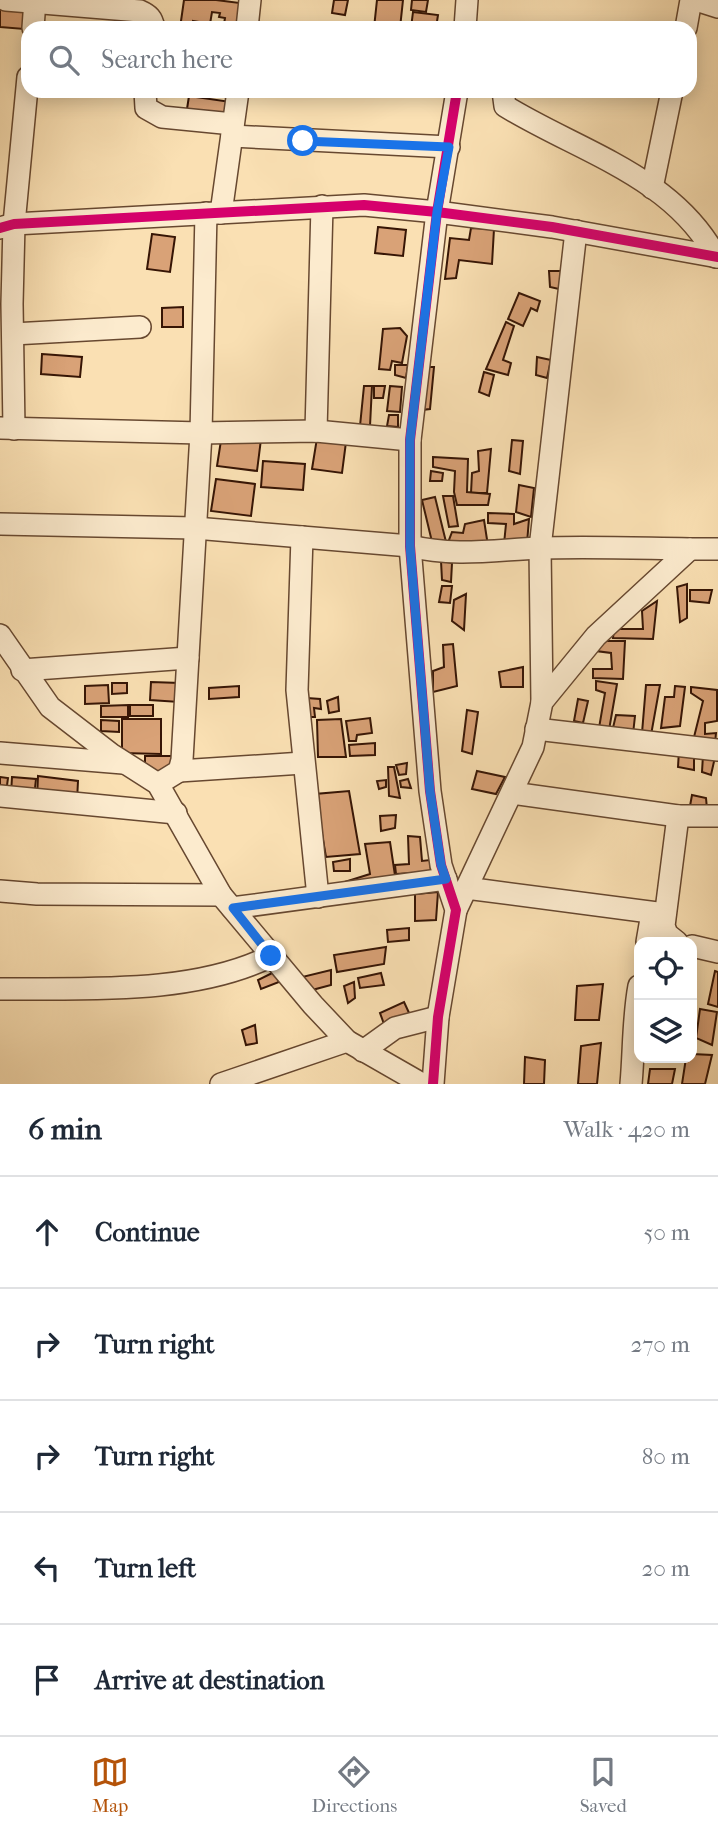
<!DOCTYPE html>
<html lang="en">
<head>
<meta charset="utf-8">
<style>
  body { margin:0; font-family:"IM FELL French Canon",serif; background:#f2f2f3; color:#1f2937 }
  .controls { position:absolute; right:21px; bottom:21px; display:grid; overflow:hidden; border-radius:14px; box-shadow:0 4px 18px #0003 }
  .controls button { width:63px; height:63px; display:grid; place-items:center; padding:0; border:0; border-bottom:2px solid #e0e1e3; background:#fff; color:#1f2937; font:35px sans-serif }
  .stop { position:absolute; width:21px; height:21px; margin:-16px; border:5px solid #1a73e8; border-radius:50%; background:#fff }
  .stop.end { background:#1a73e8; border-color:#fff; box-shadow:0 2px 7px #0008 }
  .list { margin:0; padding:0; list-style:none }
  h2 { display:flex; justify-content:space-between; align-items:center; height:91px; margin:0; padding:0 28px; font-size:30px }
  h2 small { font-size:23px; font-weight:400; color:#747a83 }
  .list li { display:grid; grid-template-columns:46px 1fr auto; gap:21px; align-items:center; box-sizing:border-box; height:112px; padding:0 28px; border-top:2px solid #e0e1e3 }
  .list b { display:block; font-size:26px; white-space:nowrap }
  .list em { font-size:23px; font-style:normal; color:#747a83 }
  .icon { flex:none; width:38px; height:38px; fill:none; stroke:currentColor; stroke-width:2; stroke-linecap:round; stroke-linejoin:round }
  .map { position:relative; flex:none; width:718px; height:1084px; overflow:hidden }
  .search { position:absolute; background:#fff; box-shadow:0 4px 18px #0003; left:21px; right:21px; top:21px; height:77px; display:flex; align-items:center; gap:18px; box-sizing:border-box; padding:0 24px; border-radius:21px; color:#747a83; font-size:26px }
  .sheet { height:651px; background:#fff }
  nav { display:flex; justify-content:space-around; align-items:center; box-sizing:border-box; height:98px; border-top:2px solid #e0e1e3; background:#fff; font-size:19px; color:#747a83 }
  nav a { display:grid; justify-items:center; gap:4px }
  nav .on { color:#b45309 }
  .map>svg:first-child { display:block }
  .building { fill:#d9a277; stroke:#361505; stroke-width:2 }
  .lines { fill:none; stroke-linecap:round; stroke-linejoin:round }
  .minor-casing { stroke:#674830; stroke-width:24 }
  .minor { stroke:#fcebce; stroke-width:21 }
  .cycleway-casing { stroke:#fcebce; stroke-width:15 }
  .cycleway { stroke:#d6006c; stroke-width:10 }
  .route { stroke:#1a73e8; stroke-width:9 }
</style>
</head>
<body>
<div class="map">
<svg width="718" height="1084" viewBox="0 0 718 1084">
  <rect width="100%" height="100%" fill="#fae0b3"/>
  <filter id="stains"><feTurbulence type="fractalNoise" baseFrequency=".00286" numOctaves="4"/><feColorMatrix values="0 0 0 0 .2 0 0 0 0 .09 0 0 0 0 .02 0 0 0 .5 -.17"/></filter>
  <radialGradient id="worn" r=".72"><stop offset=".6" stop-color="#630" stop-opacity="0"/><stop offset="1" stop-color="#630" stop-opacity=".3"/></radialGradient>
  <g class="building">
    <path d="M 184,0 L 216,0 L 240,3 L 237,26 L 224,24 L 225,18 L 219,17 L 220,13 L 212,12 L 210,24 L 193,21 L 192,28 L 180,28 Z"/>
    <path d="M 334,0 L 348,0 L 345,15 L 332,13 Z"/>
    <path d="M 377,0 L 403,0 L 400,28 L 374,28 Z"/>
    <path d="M 412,0 L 428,0 L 426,12 L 411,10 Z"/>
    <path d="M 0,4 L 26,6 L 24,29 L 0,27 Z"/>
    <path d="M 413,12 L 438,15 L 436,28 L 411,28 Z"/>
    <path d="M 188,91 L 233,91 L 232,98 L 188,93 Z"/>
    <path d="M 189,96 L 231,102 L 230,115 L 187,109 Z"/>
    <path d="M 378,227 L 406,230 L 403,256 L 375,253 Z"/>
    <path d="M 471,228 L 494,229 L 492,264 L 459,260 L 456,278 L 445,279 L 450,238 L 469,240 Z"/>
    <path d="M 152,234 L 175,237 L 170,272 L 147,269 Z"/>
    <path d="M 549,271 L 561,271 L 559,289 L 550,287 Z"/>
    <path d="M 519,293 L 540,301 L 537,311 L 531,308 L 523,326 L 508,319 Z"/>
    <path d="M 183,307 L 183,327 L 162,327 L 162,308 Z"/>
    <path d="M 506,322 L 514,326 L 503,360 L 511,363 L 508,375 L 486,369 Z"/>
    <path d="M 400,328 L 407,336 L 402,363 L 392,361 L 390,370 L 379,369 L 383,329 Z"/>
    <path d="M 42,354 L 82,357 L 80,377 L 41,374 Z"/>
    <path d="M 537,357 L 551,360 L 547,378 L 536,375 Z"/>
    <path d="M 395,365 L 408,365 L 406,378 L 395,375 Z"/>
    <path d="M 426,367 L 434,367 L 430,409 L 421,410 Z"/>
    <path d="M 484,372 L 494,375 L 489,396 L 479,392 Z"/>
    <path d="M 364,386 L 372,386 L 370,426 L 360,426 Z"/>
    <path d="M 374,386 L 385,386 L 383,398 L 374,398 Z"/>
    <path d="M 390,386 L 402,387 L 400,412 L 387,411 Z"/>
    <path d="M 389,415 L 398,415 L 398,427 L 387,426 Z"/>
    <path d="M 222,434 L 261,439 L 257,471 L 217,466 Z"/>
    <path d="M 317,438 L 346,442 L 342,473 L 312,469 Z"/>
    <path d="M 512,440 L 523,441 L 520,474 L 509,471 Z"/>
    <path d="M 491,449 L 487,493 L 471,493 L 472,473 L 479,471 L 478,451 Z"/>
    <path d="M 433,457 L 468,459 L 467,492 L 490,494 L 488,505 L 457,505 L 454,492 L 455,471 L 433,467 Z"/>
    <path d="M 263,461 L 305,464 L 303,490 L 261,487 Z"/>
    <path d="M 431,471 L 443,473 L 442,481 L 430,481 Z"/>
    <path d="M 216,479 L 255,484 L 251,516 L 211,511 Z"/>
    <path d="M 519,485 L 534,488 L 531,517 L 516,512 Z"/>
    <path d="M 443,496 L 453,496 L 458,526 L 449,527 Z"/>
    <path d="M 435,497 L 447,546 L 433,546 L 422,500 Z"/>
    <path d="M 488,513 L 514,514 L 514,524 L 529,519 L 527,543 L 504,544 L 506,524 L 488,523 Z"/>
    <path d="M 484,520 L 488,546 L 453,543 L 449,540 L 452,532 L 463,533 L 465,524 Z"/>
    <path d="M 441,561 L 452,563 L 451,582 L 442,580 Z"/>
    <path d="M 687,584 L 687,618 L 680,622 L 677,587 Z"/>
    <path d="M 442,586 L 452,586 L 450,603 L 439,602 Z"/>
    <path d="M 690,590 L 712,590 L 709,603 L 690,601 Z"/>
    <path d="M 466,594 L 464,630 L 452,621 L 454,600 Z"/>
    <path d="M 657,601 L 653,639 L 613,638 L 614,629 L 643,629 L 642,611 Z"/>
    <path d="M 596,641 L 625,641 L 623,679 L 593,678 L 593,669 L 612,669 L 611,653 L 596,651 Z"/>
    <path d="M 453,644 L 457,686 L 433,692 L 433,671 L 444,667 L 443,645 Z"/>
    <path d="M 523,667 L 523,687 L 501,687 L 499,672 Z"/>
    <path d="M 596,681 L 617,684 L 609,730 L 599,728 L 605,693 L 596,690 Z"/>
    <path d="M 151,682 L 180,683 L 179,702 L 150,700 Z"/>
    <path d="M 112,683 L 127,683 L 127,693 L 112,694 Z"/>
    <path d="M 108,685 L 109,703 L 85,704 L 85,686 Z"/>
    <path d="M 646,685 L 660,685 L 651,735 L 642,733 Z"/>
    <path d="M 239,686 L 239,697 L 209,699 L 209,688 Z"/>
    <path d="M 675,686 L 685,687 L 680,726 L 661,728 L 665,697 L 674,697 Z"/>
    <path d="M 691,687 L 717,690 L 717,721 L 705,723 L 705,734 L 716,733 L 715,743 L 693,741 L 703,701 L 691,693 Z"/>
    <path d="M 338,697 L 339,711 L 329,713 L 327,701 Z"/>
    <path d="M 307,698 L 320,699 L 321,709 L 314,708 L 315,717 L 309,717 Z"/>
    <path d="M 578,699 L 588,701 L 583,723 L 574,721 Z"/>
    <path d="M 128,705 L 128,717 L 101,717 L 101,706 Z"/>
    <rect x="130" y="705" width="23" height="11"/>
    <path d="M 467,710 L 478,712 L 472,754 L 462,751 Z"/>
    <path d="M 616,715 L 635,716 L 633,734 L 612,732 Z"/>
    <path d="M 370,718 L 372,733 L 357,735 L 356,741 L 349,741 L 346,721 Z"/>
    <path d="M 122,719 L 161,719 L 161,754 L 122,753 Z"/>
    <path d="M 341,719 L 346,757 L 318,757 L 317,720 Z"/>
    <path d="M 101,720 L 119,721 L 119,732 L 101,731 Z"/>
    <path d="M 375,743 L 375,755 L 350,756 L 349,745 Z"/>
    <path d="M 679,750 L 694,754 L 694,770 L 678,767 Z"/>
    <path d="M 703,755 L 715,757 L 711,775 L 702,772 Z"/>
    <path d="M 145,756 L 173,756 L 174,771 L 145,772 Z"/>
    <path d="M 407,763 L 406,774 L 399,775 L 396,765 Z"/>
    <path d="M 388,767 L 394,767 L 400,798 L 389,796 Z"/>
    <path d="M 477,771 L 505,777 L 496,794 L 472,789 Z"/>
    <path d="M 38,776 L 78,781 L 77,801 L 37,799 Z"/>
    <path d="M 0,777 L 8,778 L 6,793 L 0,792 Z"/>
    <path d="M 12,777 L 36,779 L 34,797 L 11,794 Z"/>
    <path d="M 408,779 L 411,788 L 401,787 L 400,781 Z"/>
    <path d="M 386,780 L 386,787 L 379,789 L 377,781 Z"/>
    <path d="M 349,791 L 360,854 L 326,857 L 315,794 Z"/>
    <path d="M 692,795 L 706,798 L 707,809 L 690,806 Z"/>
    <path d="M 396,815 L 395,828 L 381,831 L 380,816 Z"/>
    <path d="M 408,836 L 420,837 L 422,861 L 430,860 L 431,872 L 396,874 L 395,865 L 409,864 Z"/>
    <path d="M 390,842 L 396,882 L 332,886 L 370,874 L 365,844 Z"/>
    <path d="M 350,859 L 350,871 L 334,871 L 333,862 Z"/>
    <path d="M 438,892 L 436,920 L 415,921 L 415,894 Z"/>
    <path d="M 409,928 L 409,940 L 388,942 L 387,930 Z"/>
    <path d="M 386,947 L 384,964 L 337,972 L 334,955 Z"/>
    <path d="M 331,970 L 331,985 L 312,990 L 302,977 Z"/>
    <path d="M 715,971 L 718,972 L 718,1007 L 708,1004 Z"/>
    <path d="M 274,972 L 279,982 L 261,989 L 258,980 Z"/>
    <path d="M 381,973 L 384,985 L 360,988 L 358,978 Z"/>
    <path d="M 354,982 L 355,998 L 348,1003 L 344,986 Z"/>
    <path d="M 603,984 L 599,1020 L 575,1020 L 577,986 Z"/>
    <path d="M 404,1002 L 410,1015 L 384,1024 L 380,1013 Z"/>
    <path d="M 700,1009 L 717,1012 L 712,1045 L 696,1038 Z"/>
    <path d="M 255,1025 L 257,1043 L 246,1045 L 242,1030 Z"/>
    <path d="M 601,1043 L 597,1084 L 578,1084 L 581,1046 Z"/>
    <path d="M 692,1054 L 712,1055 L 705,1084 L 682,1084 L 686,1058 L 692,1058 Z"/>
    <path d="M 525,1057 L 545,1060 L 544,1084 L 524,1084 Z"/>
    <path d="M 650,1069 L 675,1069 L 672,1084 L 648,1084 Z"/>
  </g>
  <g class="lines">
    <defs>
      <g id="minor">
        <path d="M 6,0 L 140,11 C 149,15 152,18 154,28"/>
        <path d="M 696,0 L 718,7"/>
        <path d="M 33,28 L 35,0"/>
        <path d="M 247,28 L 250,0"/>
        <path d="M 465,28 L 467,0"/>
        <path d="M 686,28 L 691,0"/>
        <path d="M 145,91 L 146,108 L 162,117 L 233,124"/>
        <path d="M 503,91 L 505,106 C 578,151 673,176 716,257"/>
        <path d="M 232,136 L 449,147"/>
        <path d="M 652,188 L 672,91"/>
        <path d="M 221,213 L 238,91"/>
        <path d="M 0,228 L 14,224 L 364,205 L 437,212 L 552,227 L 718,257"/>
        <path d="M 13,334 L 140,327"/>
        <path d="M 0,428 L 201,433 L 316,431 L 410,440"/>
        <path d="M 14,429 L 12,304 L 14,224 L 28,77"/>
        <path d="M 316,431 L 322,206"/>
        <path d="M 0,524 L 195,528 L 410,546 C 454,557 494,550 539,548 C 598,546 659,549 718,549"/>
        <path d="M 302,537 L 297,690 L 318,897"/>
        <path d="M 0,635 L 50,707 L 111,754 L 158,784 L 221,895 L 313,1005 L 347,1041 L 422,1084"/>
        <path d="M 22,670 L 188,658"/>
        <path d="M 542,702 L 540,548 L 576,231"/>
        <path d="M 536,729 L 718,750"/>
        <path d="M 0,753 L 123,763"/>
        <path d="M 179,771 L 303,763"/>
        <path d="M 158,784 L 179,771 L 182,760 L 201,433 L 206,213"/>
        <path d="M 512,793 L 678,816 L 718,816"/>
        <path d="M 0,796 L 176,813"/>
        <path d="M 466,888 L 665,914"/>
        <path d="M 0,891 L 37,894 L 221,895"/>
        <path d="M 232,908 L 446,879"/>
        <path d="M 456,910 L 533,747 L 542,702 L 596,636 L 690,549"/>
        <path d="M 647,942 L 652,913"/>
        <path d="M 677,942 L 667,934 L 664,926 L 678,816"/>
        <path d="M 692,946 L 718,952"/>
        <path d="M 0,989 C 86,988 193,995 271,956"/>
        <path d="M 363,1051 L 395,1028 L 438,1017"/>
        <path d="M 221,1084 L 347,1041"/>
        <path d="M 433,1084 L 438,1017 L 456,910 L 441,865 L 430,791 L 410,546 L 410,440 L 437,212 L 457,91"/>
        <path d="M 631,1084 C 634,1051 633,1018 639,986"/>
      </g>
    </defs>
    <use href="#minor" class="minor-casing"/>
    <use href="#minor" class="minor"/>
    <defs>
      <g id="cycleway">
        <path d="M 0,228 L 14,224 L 364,205 L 437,212 L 552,227 L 718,257"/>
        <path d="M 433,1084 L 438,1017 L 456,910 L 441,865 L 430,791 L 410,546 L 410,440 L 437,212 L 457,91"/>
      </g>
    </defs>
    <use href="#cycleway" class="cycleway-casing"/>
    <use href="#cycleway" class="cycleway"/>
  </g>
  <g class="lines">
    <path class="route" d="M 271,956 L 233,908 L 446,879 L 441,865 L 430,791 L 410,546 L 410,440 L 437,212 L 449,147 L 303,141"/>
  </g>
  <rect width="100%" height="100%" filter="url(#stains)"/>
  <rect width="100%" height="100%" fill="url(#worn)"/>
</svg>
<div class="controls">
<button><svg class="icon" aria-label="locate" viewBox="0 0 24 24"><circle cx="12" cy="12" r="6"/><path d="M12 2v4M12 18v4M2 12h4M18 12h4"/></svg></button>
<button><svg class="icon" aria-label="layers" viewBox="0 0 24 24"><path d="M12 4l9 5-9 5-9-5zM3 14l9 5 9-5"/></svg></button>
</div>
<div class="stop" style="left:303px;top:141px"></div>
<div class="stop end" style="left:271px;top:956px"></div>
<div class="search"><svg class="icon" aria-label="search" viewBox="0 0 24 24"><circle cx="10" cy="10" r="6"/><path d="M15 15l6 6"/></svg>Search here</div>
</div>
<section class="sheet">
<h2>6 min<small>Walk · 420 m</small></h2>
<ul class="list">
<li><svg class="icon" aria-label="ahead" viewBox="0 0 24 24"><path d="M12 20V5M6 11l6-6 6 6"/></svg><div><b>Continue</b></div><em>50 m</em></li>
<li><svg class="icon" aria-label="right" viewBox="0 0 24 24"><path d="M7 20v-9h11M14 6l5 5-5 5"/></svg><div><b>Turn right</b></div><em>270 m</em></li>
<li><svg class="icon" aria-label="right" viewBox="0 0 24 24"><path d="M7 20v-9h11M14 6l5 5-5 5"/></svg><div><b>Turn right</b></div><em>80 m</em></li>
<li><svg class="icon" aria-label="left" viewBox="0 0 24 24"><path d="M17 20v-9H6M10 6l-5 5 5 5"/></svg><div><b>Turn left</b></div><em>20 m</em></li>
<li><svg class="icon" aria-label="arrive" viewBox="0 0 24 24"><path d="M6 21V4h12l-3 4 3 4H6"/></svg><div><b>Arrive at destination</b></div></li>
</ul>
</section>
<nav>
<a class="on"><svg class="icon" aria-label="map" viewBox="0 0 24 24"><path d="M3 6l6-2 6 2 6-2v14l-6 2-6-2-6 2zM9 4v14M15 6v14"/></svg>Map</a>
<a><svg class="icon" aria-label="directions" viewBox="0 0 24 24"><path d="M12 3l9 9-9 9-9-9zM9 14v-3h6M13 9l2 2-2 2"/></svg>Directions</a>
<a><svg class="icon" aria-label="saved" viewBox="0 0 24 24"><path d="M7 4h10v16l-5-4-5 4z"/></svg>Saved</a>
</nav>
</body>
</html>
